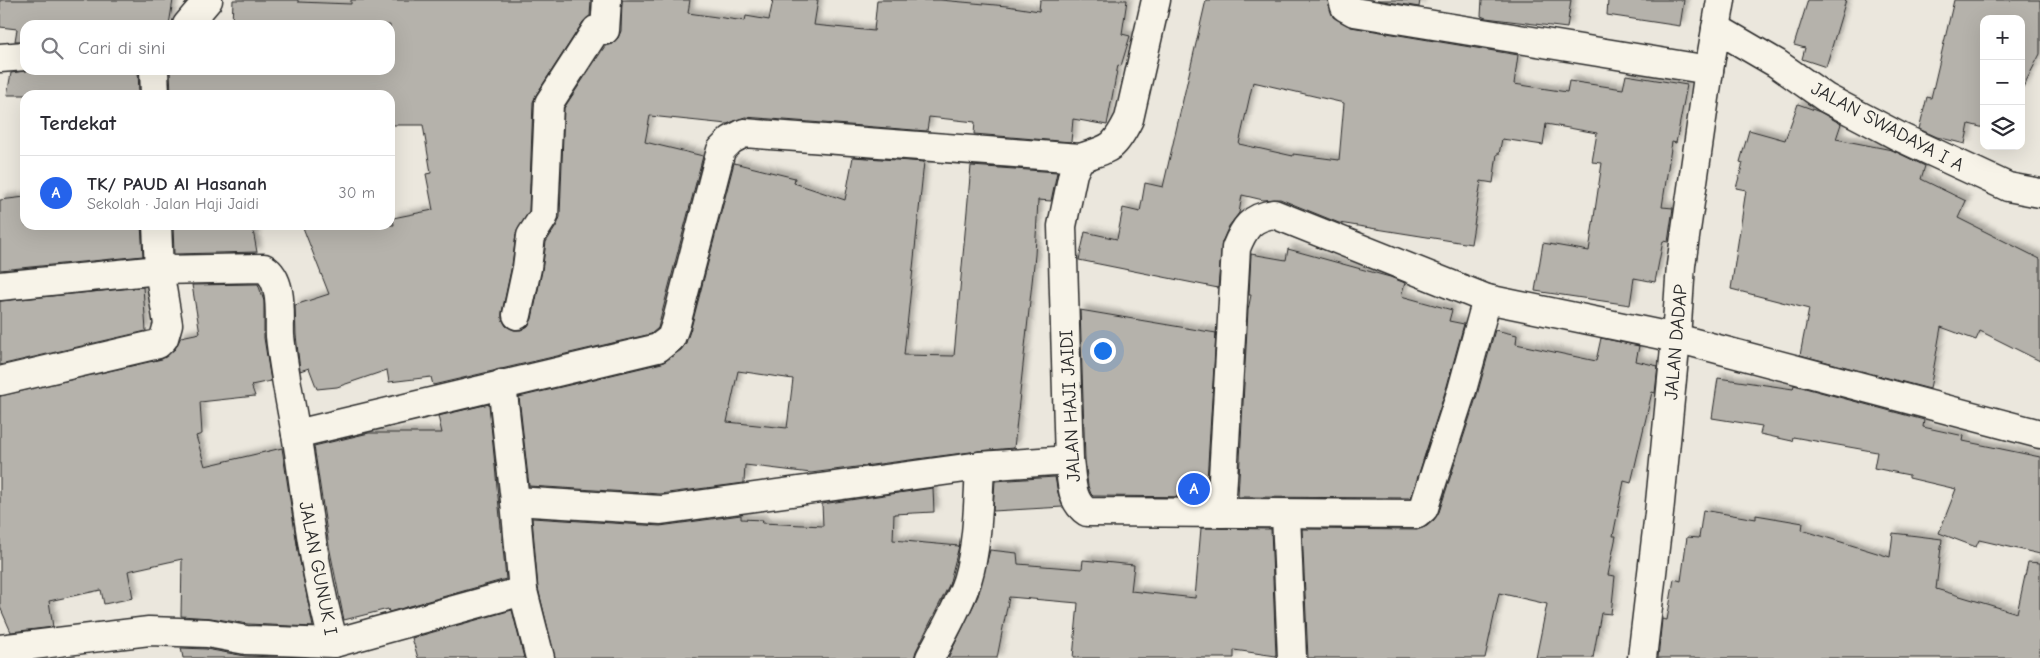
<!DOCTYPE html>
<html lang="id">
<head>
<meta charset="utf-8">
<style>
  body { margin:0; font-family:"Comic Neue",sans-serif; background:#f2f2f3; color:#2b2b33 }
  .controls { position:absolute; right:15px; top:15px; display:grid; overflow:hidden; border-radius:10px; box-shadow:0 5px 20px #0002 }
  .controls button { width:45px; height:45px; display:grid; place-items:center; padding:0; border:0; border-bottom:1px solid #e1e1e2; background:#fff; color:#2b2b33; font:25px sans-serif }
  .you { position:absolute; left:1102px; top:350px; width:18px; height:18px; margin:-12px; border:4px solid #fff; border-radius:50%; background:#1a73e8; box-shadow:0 0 0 8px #1a73e833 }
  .badge { display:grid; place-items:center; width:32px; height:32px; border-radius:50%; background:#2563eb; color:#fff; font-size:16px; font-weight:700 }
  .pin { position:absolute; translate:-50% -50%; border:2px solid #fff; box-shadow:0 1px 5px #0006 }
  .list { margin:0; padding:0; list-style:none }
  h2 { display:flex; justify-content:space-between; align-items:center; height:65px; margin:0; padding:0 20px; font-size:21px }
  h2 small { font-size:16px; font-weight:400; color:#7c7c81 }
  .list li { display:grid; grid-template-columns:32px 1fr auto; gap:15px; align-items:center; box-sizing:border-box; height:75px; padding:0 20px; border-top:1px solid #e1e1e2 }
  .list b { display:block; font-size:19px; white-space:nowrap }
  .list p { margin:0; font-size:16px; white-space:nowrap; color:#7c7c81 }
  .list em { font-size:16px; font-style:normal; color:#7c7c81 }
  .icon { flex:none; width:28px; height:28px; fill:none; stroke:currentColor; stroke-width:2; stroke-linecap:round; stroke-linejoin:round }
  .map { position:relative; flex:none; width:2040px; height:658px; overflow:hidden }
  .search { position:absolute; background:#fff; box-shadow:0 5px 20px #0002; left:20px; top:20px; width:375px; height:55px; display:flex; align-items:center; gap:12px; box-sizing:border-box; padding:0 18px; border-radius:15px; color:#7c7c81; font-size:19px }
  .panel { position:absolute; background:#fff; box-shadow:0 5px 20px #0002; left:20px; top:90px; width:375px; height:140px; border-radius:15px }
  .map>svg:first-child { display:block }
  .building { fill:#b5b2ab; stroke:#2b2b2b; fill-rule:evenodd; filter:url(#shadow) }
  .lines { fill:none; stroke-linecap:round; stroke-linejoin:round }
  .minor-casing { stroke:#2b2b2b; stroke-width:31 }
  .minor { stroke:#f7f3e8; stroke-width:28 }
  .labels { text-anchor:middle; stroke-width:4; stroke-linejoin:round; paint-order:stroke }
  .street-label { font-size:19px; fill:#2b2b2b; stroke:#f7f3e8 }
</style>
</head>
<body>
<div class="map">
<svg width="2040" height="658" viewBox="0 0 2040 658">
  <defs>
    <filter id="shadow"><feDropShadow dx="4.5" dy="-4.5" stdDeviation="2.5" flood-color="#0004"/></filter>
  </defs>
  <rect width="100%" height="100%" fill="#ebe7dd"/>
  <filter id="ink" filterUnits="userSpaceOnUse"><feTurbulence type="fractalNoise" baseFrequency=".02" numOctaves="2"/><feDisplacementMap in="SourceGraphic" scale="10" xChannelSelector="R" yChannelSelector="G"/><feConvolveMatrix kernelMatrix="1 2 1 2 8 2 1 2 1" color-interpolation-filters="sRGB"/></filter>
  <g filter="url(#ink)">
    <g class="building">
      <path d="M 0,0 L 173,0 L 169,25 L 25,25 L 25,41 L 15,41 L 17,29 L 0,27 Z"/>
      <path d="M 233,0 L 298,0 L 298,2 L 351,4 L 351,0 L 591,0 L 590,16 L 583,22 L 536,95 L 533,102 L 529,211 L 516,234 L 512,265 L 502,312 L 502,319 L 506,326 L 514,330 L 521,330 L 528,326 L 532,319 L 542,271 L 546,242 L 557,225 L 560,217 L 564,108 L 605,46 L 612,44 L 618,38 L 621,31 L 622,0 L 690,0 L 688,13 L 745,21 L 746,16 L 769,20 L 773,0 L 818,0 L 814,25 L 874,31 L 877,0 L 940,0 L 1007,6 L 1039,11 L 1040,0 L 1127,0 L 1122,34 L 1130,36 L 1121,66 L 1118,65 L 1107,125 L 1073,119 L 1071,142 L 974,134 L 975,122 L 929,117 L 927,131 L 745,117 L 727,124 L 650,116 L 645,142 L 703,156 L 658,328 L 651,334 L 433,385 L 431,377 L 389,382 L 387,370 L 337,387 L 317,389 L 309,368 L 300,371 L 296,335 L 295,305 L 329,294 L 302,225 L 394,225 L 393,218 L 433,210 L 426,174 L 431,173 L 423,125 L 390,125 L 390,95 L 171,95 L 170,70 L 390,70 L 390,25 L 232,25 Z"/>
      <path d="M 1206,0 L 1328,0 L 1333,17 L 1351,27 L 1518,55 L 1514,84 L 1567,92 L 1569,81 L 1623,89 L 1626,75 L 1687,85 L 1676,143 L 1672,142 L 1662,207 L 1673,208 L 1668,242 L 1663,241 L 1655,282 L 1634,278 L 1630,305 L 1535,291 L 1543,243 L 1589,251 L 1602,163 L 1592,162 L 1597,133 L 1546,124 L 1543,145 L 1502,139 L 1499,154 L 1497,154 L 1493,183 L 1481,181 L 1471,244 L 1339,223 L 1280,199 L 1263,200 L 1242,195 L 1239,213 L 1229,226 L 1222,242 L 1218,288 L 1079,260 L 1085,232 L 1117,239 L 1123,208 L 1140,212 L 1145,183 L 1163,187 ZM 1253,82 L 1344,103 L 1339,160 L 1293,154 L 1293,156 L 1239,144 Z"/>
      <path d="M 1377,0 L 1420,0 L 1419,7 Z"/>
      <path d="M 1482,0 L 1571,0 L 1567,28 L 1486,18 L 1481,16 Z"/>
      <path d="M 1608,0 L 1684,0 L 1680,26 L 1607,15 Z"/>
      <path d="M 1808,0 L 1846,0 L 1826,67 L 1802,59 L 1805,48 L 1794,45 Z"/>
      <path d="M 1954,0 L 2040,0 L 2040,54 L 2021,91 L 2021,19 L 1984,19 L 1984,128 L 1969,124 L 1965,144 L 1937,137 L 1919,129 L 1927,97 L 1931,98 Z"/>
      <path d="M 31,70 L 138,70 L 139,95 L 7,95 L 11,73 Z"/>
      <path d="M 1798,104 L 1820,112 L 1841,124 L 1836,139 L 1892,150 L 1925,166 L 1921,179 L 1966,201 L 1958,218 L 2040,259 L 2040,361 L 1980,331 L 1976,340 L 1941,327 L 1930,389 L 1800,355 L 1809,309 L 1731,289 L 1746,190 L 1736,188 L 1743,163 L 1740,162 L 1749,130 L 1785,140 Z"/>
      <path d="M 853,157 L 924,162 L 904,355 L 954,356 L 971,166 L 1057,172 L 1051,201 L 1038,200 L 1035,255 L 1014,448 L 978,451 L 811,473 L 745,465 L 744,483 L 660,494 L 529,486 L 519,397 L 662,363 L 681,350 L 686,343 L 691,328 L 734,163 L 795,178 L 794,183 L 845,200 ZM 738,371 L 793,379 L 787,428 L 727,422 Z"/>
      <path d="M 25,197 L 25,225 L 141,225 L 143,256 L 0,270 L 0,200 Z"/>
      <path d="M 173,225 L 252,225 L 257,252 L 174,254 Z"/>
      <path d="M 1288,249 L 1390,277 L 1405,283 L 1401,296 L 1452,310 L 1449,321 L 1464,324 L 1447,386 L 1411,498 L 1238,497 L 1248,310 L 1251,295 L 1249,295 L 1251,254 L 1286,260 Z"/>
      <path d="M 258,284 L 264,301 L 264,338 L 271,381 L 251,385 L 255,396 L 200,402 L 202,434 L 196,436 L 205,466 L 282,448 L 298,551 L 313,627 L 248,624 L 211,618 L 181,616 L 182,559 L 128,571 L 133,598 L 104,604 L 101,590 L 49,601 L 53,627 L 11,632 L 0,607 L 0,396 L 162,359 L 175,349 L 181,337 L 200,333 L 192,285 Z"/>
      <path d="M 143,287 L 146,331 L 0,365 L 0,301 Z"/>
      <path d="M 1080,310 L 1216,333 L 1206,497 L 1093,496 L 1091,494 L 1088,486 L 1085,459 Z"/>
      <path d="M 1495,330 L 1517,335 L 1516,344 L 1596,361 L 1601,338 L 1639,346 L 1636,361 L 1658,366 L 1655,393 L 1652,392 L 1631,483 L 1624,481 L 1613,536 L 1616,536 L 1608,575 L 1615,576 L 1611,614 L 1601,613 L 1593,658 L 1536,658 L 1547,604 L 1499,593 L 1485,658 L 1308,658 L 1302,529 L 1417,530 L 1427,526 L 1434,520 L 1439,512 L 1477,395 Z"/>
      <path d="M 1718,378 L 1793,389 L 1794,385 L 1924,420 L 1923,427 L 1964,436 L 1963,441 L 2040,457 L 2040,554 L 1979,540 L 1976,547 L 1939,533 L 1956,489 L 1909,478 L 1909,475 L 1874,468 L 1877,452 L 1793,437 L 1792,441 L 1760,434 L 1762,426 L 1712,418 Z"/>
      <path d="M 489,404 L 506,579 L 389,612 L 388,609 L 344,620 L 329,546 L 314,446 L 369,433 L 442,433 L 438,416 Z"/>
      <path d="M 1055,477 L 1058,493 L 1063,507 L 993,511 L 995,481 Z"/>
      <path d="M 933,488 L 934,512 L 894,514 L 893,540 L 959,546 L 949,585 L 916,651 L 914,658 L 555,658 L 538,588 L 532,518 L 660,526 L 741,515 L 741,519 L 763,520 L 762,523 L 823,526 L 822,504 Z"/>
      <path d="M 1703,510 L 1756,519 L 1756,515 L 1803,523 L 1802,530 L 1890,557 L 1893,533 L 1942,539 L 1936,589 L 2017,613 L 2028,562 L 2040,563 L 2040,658 L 1658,658 L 1662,619 L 1667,620 L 1674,579 L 1681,581 L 1687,537 L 1699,538 Z"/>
      <path d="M 1201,528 L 1271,529 L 1276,656 L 1234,650 L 1234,658 L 1073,658 L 1078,603 L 1009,597 L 997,658 L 948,658 L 978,596 L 990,550 L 1017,553 L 1018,564 L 1082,569 L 1083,560 L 1134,565 L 1131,591 L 1195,598 Z"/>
      <path d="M 512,610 L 524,658 L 418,658 L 412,638 Z"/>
      <path d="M 181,648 L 206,649 L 245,656 L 309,658 L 183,658 Z"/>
    </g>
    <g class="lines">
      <defs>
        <g id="minor">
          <path d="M 1343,0 L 1345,7 L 1354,12 L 1709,70"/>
          <path d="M 187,25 L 208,0"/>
          <path d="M 1716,28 L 1776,63 L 1826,98 L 1900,137 L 2008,187 L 2040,193"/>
          <path d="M 0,58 L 25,56"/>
          <path d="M 154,70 L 155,95"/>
          <path d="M 1080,158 L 1073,173 L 1062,226 L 1069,460 C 1072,479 1070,501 1087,512 L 1417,514 L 1424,508 L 1427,498 L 1462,390 L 1487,299"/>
          <path d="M 0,286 L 159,270 L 264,268 C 284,280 279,316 280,336 C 284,375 293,414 299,452 C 308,516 316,581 334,643"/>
          <path d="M 517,315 L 527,268 L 531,236 L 544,216 L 549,103 L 596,30 L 605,30 L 607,0"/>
          <path d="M 0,381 L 158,344 L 164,338 L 168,324 L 159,270 L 157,225"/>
          <path d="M 296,434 L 658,348 L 671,338 L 676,324 L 721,150 L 731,140 L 744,133 L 1080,158 C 1111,148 1114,149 1129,119 L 1156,0"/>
          <path d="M 515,501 L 661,510 L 980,466 L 1069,460"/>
          <path d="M 1221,513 L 1236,248 C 1244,228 1251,217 1274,214 L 1487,299 L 1676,338 L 2040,434"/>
          <path d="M 1286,515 L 1292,658"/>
          <path d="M 523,591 L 540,658"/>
          <path d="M 0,649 L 149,631 L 208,633 L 246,640 L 334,643 L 523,591 L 515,501 L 502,384"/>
          <path d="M 930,658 C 943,633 958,608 967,581 C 978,545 978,503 980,466"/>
          <path d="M 1642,658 L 1659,513 L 1676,338 L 1681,265 L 1709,70 L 1721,0"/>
        </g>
      </defs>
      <use href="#minor" class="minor-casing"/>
      <use href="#minor" class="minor"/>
    </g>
  </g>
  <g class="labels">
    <g class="street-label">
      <text transform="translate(1888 126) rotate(28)" y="7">JALAN SWADAYA I A</text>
      <text transform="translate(1675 342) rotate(-85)" y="7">JALAN DADAP</text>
      <text transform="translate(1069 406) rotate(-93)" y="7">JALAN HAJI JAIDI</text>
      <text transform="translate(319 568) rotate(79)" y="7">JALAN GUNUK I</text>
    </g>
  </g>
</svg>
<div class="controls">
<button>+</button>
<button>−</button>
<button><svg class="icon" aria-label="layers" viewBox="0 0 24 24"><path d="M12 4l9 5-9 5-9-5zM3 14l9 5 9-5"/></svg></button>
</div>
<div class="you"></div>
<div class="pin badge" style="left:1194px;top:489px">A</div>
<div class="search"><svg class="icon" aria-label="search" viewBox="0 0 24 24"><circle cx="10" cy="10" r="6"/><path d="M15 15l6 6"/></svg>Cari di sini</div>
<section class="panel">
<h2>Terdekat<small></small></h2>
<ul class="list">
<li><span class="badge">A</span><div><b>TK/ PAUD Al Hasanah</b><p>Sekolah · Jalan Haji Jaidi</p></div><em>30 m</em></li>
</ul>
</section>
</div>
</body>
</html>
